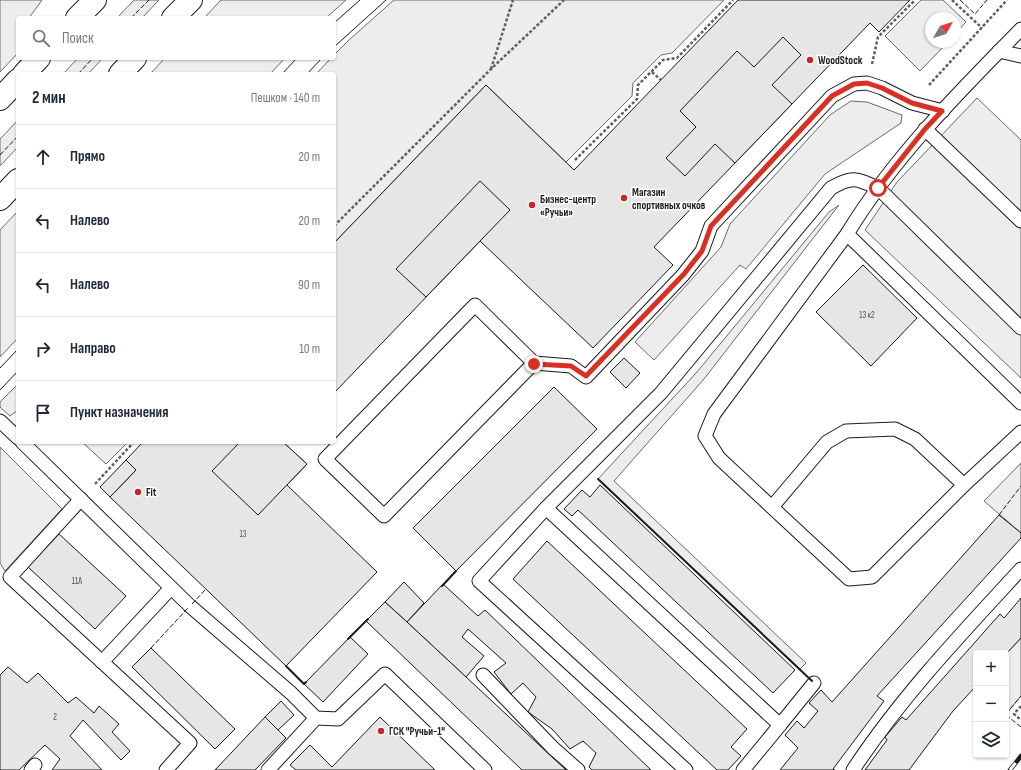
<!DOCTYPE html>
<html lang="ru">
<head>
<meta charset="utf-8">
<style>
  body { margin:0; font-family:"Sofia Sans Condensed",sans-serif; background:#f6f6f7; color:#1f2937 }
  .controls { position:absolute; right:12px; bottom:12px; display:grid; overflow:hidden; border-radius:4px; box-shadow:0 1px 3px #0004 }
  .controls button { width:36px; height:36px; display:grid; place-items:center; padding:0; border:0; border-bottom:1px solid #e0e1e3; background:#fff; color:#1f2937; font:20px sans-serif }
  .compass { position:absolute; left:925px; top:12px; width:36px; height:36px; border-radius:50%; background:#fff; box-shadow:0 1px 3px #0004; rotate:51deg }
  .stop { position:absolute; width:12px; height:12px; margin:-9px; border:3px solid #d93025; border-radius:50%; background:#fff }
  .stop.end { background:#d93025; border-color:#fff; box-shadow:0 1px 4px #0008 }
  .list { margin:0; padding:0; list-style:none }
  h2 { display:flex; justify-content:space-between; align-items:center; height:52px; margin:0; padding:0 16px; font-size:17px }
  h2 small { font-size:13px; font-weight:400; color:#747a83 }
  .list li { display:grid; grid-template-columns:26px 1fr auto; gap:12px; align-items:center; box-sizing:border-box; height:64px; padding:0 16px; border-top:1px solid #e0e1e3 }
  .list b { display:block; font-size:15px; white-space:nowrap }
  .list em { font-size:13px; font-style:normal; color:#747a83 }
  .icon { flex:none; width:22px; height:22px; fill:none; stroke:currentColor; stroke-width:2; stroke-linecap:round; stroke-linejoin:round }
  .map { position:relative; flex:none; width:1021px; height:770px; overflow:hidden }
  .search { position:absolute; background:#fff; box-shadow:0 1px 3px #0004; left:16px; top:16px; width:320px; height:44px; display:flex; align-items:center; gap:10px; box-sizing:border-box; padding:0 14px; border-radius:4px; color:#747a83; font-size:15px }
  .panel { position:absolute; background:#fff; box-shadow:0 1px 3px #0004; left:16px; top:72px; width:320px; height:372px; border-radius:4px }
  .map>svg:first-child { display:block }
  .built { fill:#ededed; stroke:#6a6a6a }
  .building { fill:#e6e6e6; stroke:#1a1a1a }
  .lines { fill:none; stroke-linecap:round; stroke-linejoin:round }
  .lane-casing { stroke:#1a1a1a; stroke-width:15 }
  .primary-casing { stroke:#1a1a1a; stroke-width:24 }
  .path { stroke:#5f5f5f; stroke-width:2.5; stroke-dasharray:3 2; stroke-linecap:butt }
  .lane { stroke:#fff; stroke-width:13 }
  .primary { stroke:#fff; stroke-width:22 }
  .tram { stroke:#1a1a1a; stroke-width:1 }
  .rail-casing { stroke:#1a1a1a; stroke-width:4.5 }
  .rail { stroke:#fff; stroke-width:3; stroke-dasharray:9; stroke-linecap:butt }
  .fence { stroke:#1a1a1a; stroke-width:1; stroke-dasharray:5 2; stroke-linecap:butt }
  .wall { stroke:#1a1a1a; stroke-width:2 }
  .route { stroke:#d93025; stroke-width:5 }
  .poi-dot { fill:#c62828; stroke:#fff; stroke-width:1.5 }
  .labels { text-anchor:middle; stroke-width:3; stroke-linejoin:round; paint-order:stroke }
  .number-label { font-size:9px; fill:#4d4d4d }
  .poi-label { font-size:11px; font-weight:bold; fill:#1a1a1a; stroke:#fff; text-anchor:start }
</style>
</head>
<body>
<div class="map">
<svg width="1021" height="770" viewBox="0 0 1021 770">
  <rect width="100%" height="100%" fill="#fff"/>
  <g class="built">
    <path d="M 0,0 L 42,0 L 29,18 L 18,18 L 18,53 L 0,72 Z"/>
    <path d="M 134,0 L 159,0 L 142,18 L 117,18 Z"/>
    <path d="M 221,0 L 346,0 L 326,18 L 204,18 Z"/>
    <path d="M 394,0 L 724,0 L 672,53 L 661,55 L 633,83 L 632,96 L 566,162 L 486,85 L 334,243 L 334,74 L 316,74 L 331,58 L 334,58 L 334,55 L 349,40 Z"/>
    <path d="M 921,0 L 943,0 L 966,22 L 955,34 L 955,18 L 931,18 L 931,42 L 948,42 L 920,71 L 885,36 Z"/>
    <path d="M 78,58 L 103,58 L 88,74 L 63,74 Z"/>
    <path d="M 165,58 L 285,58 L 270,74 L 150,74 Z"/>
    <path d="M 977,98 L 1021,140 L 1021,378 L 865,230 L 897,182 Z"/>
    <path d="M 851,101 L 867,102 L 902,115 L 901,123 L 825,174 L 746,269 L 740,265 L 654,360 L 635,342 L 721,247 L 730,224 L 830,115 Z"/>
    <path d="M 18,120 L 18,147 L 0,166 L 0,139 Z"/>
    <path d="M 839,205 L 704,379 L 614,481 L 806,663 L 800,669 L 598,479 L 697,372 L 829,212 Z"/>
    <path d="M 18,211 L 18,338 L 0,357 L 0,230 Z"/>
    <path d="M 18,384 L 18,410 L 10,416 L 0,407 L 0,402 Z"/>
    <path d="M 82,442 L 128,442 L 106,464 Z"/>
    <path d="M 0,447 L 62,509 L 5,571 L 0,563 Z"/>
    <path d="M 1021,463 L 1021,533 L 984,501 Z"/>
    <path d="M 1021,638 L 1021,696 L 1006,714 L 1006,654 Z"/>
  </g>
  <g class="building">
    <path d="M 738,0 L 910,0 L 879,32 L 870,23 L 654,247 L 673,265 L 593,348 L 480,241 L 334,393 L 334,243 L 486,85 L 574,170 Z"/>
    <path d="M 783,37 L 801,55 L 772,85 L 792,104 L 735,163 L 715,144 L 685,176 L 666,158 L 696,127 L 680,111 L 737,51 L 754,67 Z"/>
    <path d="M 480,181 L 510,210 L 426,297 L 396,269 Z"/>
    <path d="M 863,265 L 917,318 L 871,366 L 816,312 Z"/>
    <path d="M 624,358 L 640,373 L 626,388 L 610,372 Z"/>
    <path d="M 554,387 L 597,429 L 456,571 L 413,528 Z"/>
    <path d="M 143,442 L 286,442 L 285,444 L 307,464 L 287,485 L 377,572 L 286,666 L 110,497 L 136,470 L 126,460 Z"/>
    <path d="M 240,442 L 283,442 L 307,464 L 258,515 L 212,471 Z"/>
    <path d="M 126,460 L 136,470 L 110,497 L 100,487 Z"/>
    <path d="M 600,485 L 795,670 L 773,693 L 578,510 L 572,516 L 564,509 L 582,490 L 590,497 Z"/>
    <path d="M 999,515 L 1021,533 L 1021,538 L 877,696 L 884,701 L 833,769 L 835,770 L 780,770 L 798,748 L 785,735 L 797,721 L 804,728 L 818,711 L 809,703 L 821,690 L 832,702 Z"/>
    <path d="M 59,534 L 126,596 L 95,629 L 28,567 Z"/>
    <path d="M 547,541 L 747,729 L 731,747 L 741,756 L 728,770 L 717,770 L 513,579 Z"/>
    <path d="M 404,582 L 424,603 L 407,622 L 385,602 Z"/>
    <path d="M 443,584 L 478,616 L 485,610 L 651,770 L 592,770 L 589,767 L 596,753 L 583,741 L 570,749 L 552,729 L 528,712 L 536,697 L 523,683 L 511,694 L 494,672 L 506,663 L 468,629 L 462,637 L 484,656 L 466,677 L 407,622 Z"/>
    <path d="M 1021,598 L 1021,638 L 1006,654 L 976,653 L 976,686 L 953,711 L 909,770 L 865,770 L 887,740 L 885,737 L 902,717 L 906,720 L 1000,614 L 1004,618 Z"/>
    <path d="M 385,602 L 407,622 L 566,770 L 522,770 L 366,621 Z"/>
    <path d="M 350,637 L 368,654 L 323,702 L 304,684 Z"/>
    <path d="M 151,648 L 235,729 L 215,749 L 132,667 Z"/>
    <path d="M 8,667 L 27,683 L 38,673 L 68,703 L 76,697 L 94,713 L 99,706 L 119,724 L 112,732 L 130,751 L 121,760 L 83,720 L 70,736 L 102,770 L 52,770 L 60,759 L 45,745 L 19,770 L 0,770 L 0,675 Z"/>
    <path d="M 281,701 L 294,715 L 278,730 L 265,717 Z"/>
    <path d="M 265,717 L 286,738 L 255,770 L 215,770 Z"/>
    <path d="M 380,717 L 435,770 L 296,770 L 290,765 L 310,745 L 332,767 Z"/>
  </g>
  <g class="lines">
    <defs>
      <g id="lane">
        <path d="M 1021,29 C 958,93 894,157 847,234 L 714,414 L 705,436 L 719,458 L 849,579 L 872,577 L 964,485 L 1021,432"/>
        <path d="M 999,51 L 1021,56"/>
        <path d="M 925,129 L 1021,221"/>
        <path d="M 847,234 L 1021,403"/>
        <path d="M 534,363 L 475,305 L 325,459 L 384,516 L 534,363 L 571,366 L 586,377 L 683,275 L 702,251 L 711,226 L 832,96 L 854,84 L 867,83 L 882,88 L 912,103 L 943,111"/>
        <path d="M 0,421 L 18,438"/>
        <path d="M 22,442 L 190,606 L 291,693 L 316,718 L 338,719 L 385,674 L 485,770"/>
        <path d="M 81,499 L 10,577 L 190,743 L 166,770"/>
        <path d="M 772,507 L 827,442 L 846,431 L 895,429 L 915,439 L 964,485"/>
        <path d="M 546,508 L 780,725 L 814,683"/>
        <path d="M 102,662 L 171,588"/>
        <path d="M 483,675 L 553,748 L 578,770"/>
        <path d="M 31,770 L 35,765"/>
        <path d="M 268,770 L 316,718"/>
        <path d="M 686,770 L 479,581 L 546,508 L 661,393 L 831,188 C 852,176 856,178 878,188 L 1021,328"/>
        <path d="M 743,770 L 780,725"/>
        <path d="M 853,770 C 901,697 962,633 1021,569"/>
      </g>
      <g id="primary">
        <path d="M 77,18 L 95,0"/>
        <path d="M 173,18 L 191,0"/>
        <path d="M 24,74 L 39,58"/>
        <path d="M 120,74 L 135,58"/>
        <path d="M 0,99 L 18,80"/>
        <path d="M 0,199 L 18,180"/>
      </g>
    </defs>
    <use href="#lane" class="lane-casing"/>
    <use href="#primary" class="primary-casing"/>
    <g class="path">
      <path d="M 952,0 L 982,28"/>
      <path d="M 872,64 L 878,37 L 915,0"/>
      <path d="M 491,69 L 513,0"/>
      <path d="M 652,72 L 661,80"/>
      <path d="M 929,85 L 1007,0"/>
      <path d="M 575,160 L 637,99 L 638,85 L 663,60 L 677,58 L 733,0"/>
      <path d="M 334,226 L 491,69 L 564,0"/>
      <path d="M 95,484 L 134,442"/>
      <path d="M 1021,706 L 1014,714 L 1021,720"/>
    </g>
    <use href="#lane" class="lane"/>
    <use href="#primary" class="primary"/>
    <g class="tram">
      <path d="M 334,23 L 360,0"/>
      <path d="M 334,47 L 386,0"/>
      <path d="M 282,74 L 297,58"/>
      <path d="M 307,74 L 322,58"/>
      <path d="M 0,368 L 18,349"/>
      <path d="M 0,390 L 18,371"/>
    </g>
    <defs>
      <path id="rail" d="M 1010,770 L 1021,756"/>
    </defs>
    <use href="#rail" class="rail-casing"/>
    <use href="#rail" class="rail"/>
    <g class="fence">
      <path d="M 960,0 L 975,14 L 987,0"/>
      <path d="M 131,18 L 149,0"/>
      <path d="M 78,74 L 93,58"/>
      <path d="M 0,155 L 18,136"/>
      <path d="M 999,515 L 1021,486"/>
      <path d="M 192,604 L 206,589"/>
      <path d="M 151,648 L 188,608"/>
      <path d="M 1006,714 L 1021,696"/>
      <path d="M 1006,715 L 1021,727"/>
    </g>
    <g class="wall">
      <path d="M 598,479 L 812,681"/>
      <path d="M 442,586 L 456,571"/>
      <path d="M 348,639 L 368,619"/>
      <path d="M 286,666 L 304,684 L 306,682"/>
    </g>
  </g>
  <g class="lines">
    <path class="route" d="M 534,364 L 571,366 L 586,376 L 684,274 L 702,251 L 711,226 L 832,96 L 854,84 L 867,83 L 882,88 L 912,103 L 942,111 L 925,129 L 878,188"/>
  </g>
  <g class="poi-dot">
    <circle cx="810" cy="60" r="4"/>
    <circle cx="624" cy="198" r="4"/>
    <circle cx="532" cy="205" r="4"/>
    <circle cx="138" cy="492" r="4"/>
    <circle cx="381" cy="731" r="4"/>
  </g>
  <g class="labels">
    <g class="number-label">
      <text x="867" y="318">13 к2</text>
      <text x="243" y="537">13</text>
      <text x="77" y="584">11А</text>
      <text x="55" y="720">2</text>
    </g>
    <g class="poi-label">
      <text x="818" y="64">WoodStock</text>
      <text x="632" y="196">Магазин<tspan x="632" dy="13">спортивных очков</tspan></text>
      <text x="540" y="203">Бизнес-центр<tspan x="540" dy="13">«Ручьи»</tspan></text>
      <text x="146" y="496">Fit</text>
      <text x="389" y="735">ГСК "Ручьи-1"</text>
    </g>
  </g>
</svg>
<div class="controls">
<button>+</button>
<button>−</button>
<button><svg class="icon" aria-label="layers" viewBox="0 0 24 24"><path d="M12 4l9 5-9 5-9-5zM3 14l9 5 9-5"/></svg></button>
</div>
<svg class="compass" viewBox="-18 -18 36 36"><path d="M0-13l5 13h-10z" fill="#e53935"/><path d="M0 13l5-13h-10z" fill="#747a83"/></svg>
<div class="stop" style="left:878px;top:188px"></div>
<div class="stop end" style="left:534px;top:364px"></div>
<div class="search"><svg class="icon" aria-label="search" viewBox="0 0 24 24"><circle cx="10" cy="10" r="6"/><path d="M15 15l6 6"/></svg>Поиск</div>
<section class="panel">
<h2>2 мин<small>Пешком · 140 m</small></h2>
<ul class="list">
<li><svg class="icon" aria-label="ahead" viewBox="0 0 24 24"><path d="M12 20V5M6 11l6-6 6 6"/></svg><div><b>Прямо</b></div><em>20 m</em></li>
<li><svg class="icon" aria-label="left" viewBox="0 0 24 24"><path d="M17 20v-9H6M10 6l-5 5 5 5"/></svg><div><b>Налево</b></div><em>20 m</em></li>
<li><svg class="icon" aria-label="left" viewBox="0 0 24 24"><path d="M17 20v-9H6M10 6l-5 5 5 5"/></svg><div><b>Налево</b></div><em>90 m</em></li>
<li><svg class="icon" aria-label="right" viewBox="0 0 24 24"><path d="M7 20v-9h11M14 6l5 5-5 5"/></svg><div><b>Направо</b></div><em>10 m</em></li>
<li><svg class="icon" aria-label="arrive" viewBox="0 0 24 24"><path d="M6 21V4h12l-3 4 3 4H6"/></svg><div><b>Пункт назначения</b></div></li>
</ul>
</section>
</div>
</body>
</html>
